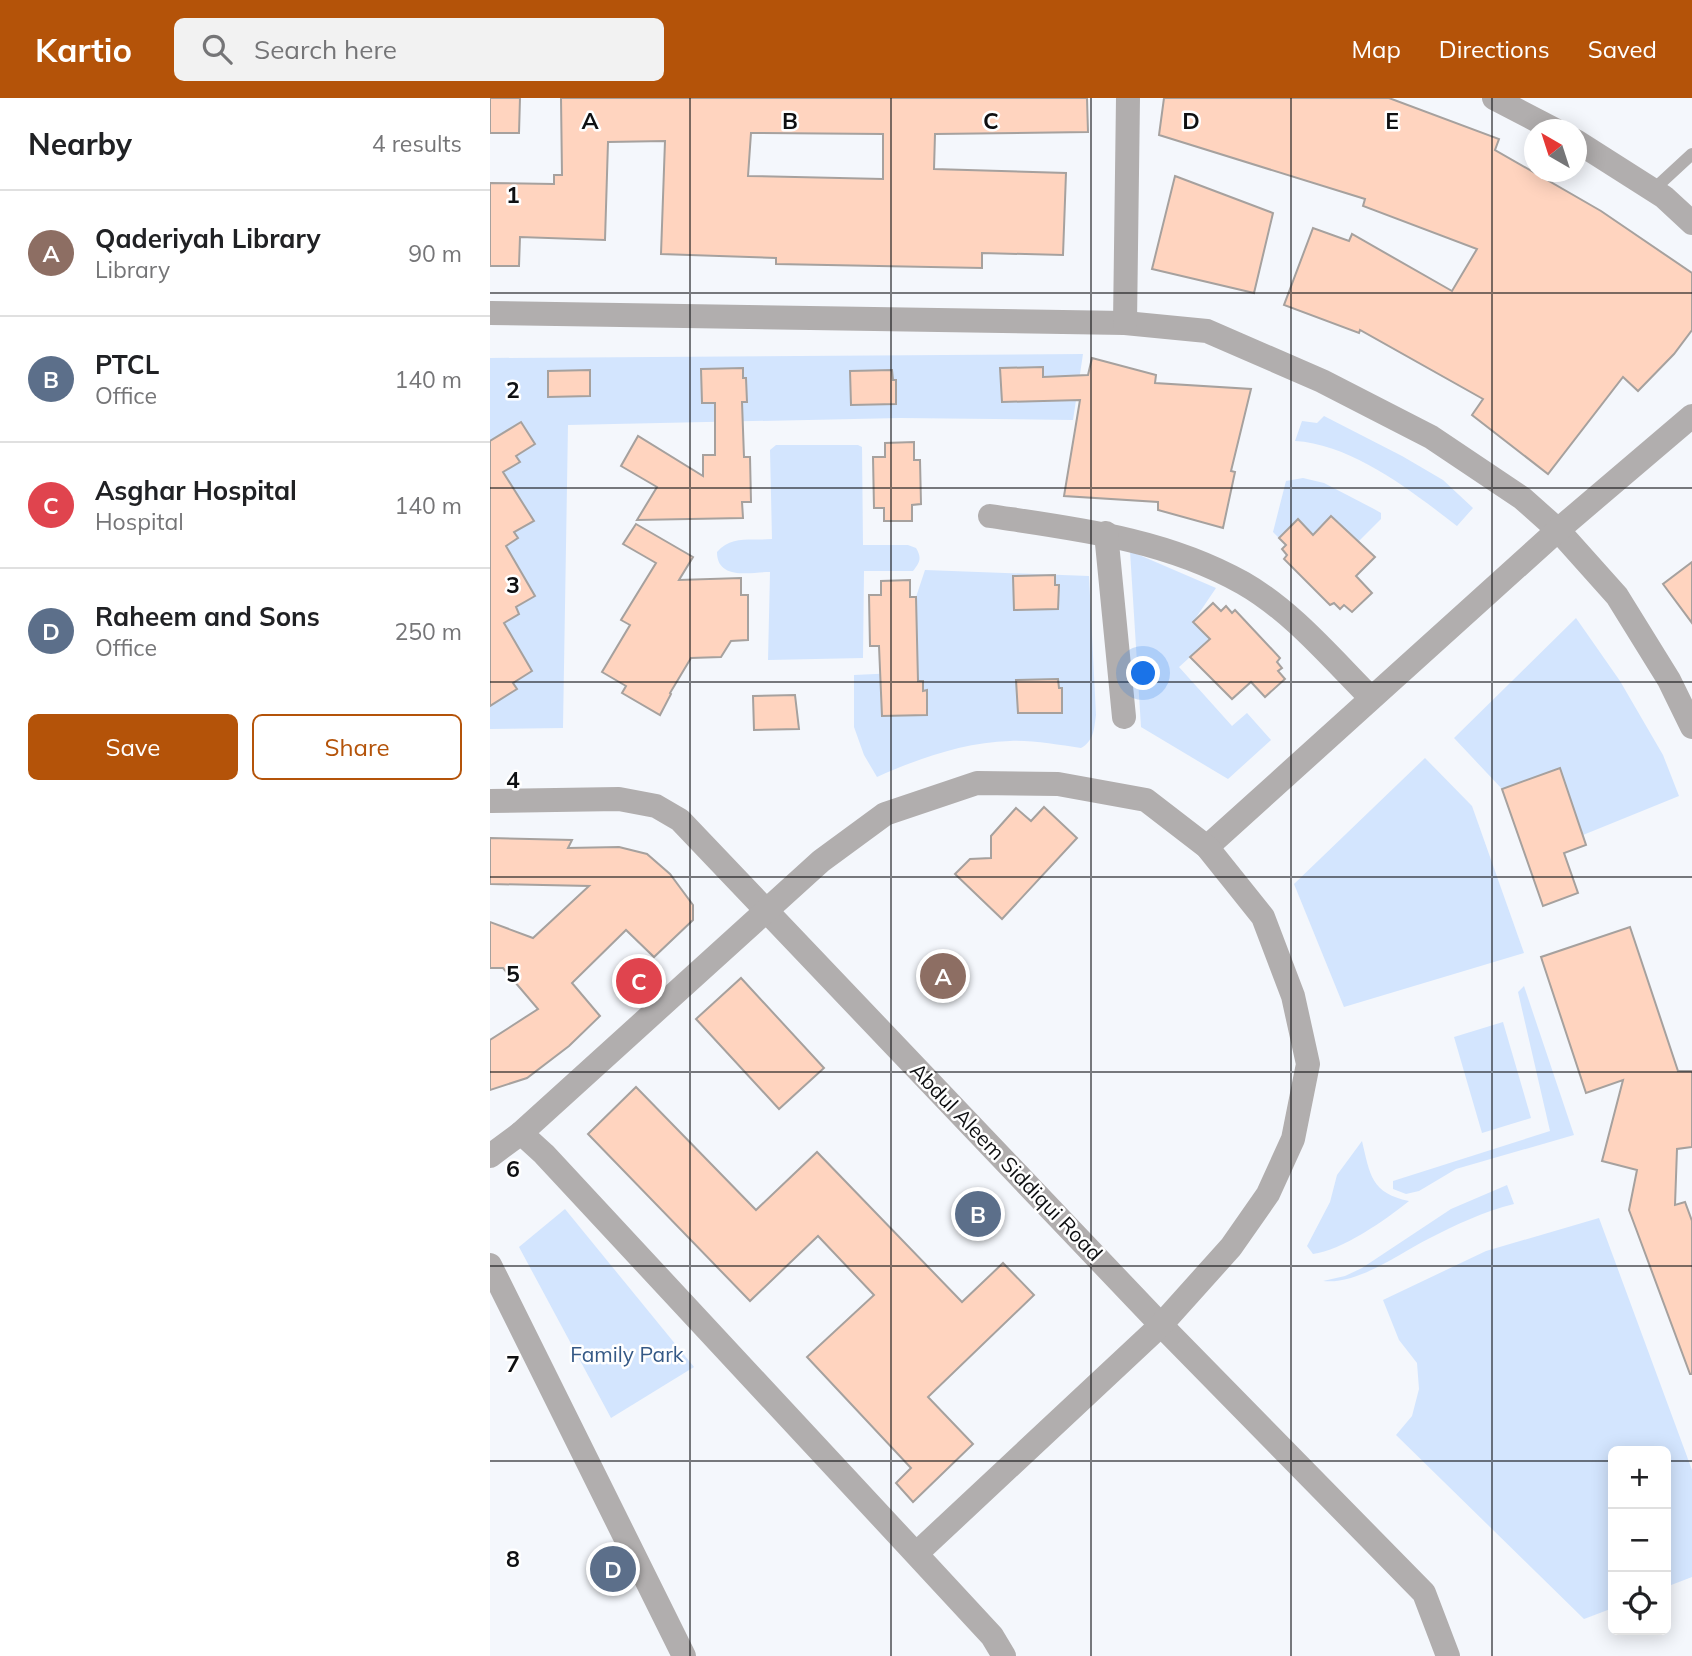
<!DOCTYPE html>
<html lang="en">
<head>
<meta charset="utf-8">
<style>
  body { margin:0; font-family:Mulish,sans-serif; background:#f2f2f2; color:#202124 }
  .controls { position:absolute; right:21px; bottom:21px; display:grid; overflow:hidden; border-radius:10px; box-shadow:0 4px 18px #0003 }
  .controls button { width:63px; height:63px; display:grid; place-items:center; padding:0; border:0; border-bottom:2px solid #e0e0e0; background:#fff; color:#202124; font:35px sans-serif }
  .compass { position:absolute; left:1034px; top:21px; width:63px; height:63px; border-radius:50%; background:#fff; box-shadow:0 4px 18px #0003; rotate:321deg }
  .you { position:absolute; left:654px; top:576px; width:24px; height:24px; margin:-18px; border:5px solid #fff; border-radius:50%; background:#1a73e8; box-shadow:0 0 0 10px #1a73e833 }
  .badge { display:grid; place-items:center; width:46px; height:46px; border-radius:50%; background:#b45309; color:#fff; font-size:23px; font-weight:700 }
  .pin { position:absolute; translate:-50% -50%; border:4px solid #fff; box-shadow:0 2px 7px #0006 }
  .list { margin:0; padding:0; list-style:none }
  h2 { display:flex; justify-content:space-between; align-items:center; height:91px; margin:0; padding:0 28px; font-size:30px }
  h2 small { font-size:23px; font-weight:400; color:#757577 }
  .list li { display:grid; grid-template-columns:46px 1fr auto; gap:21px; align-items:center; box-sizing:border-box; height:126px; padding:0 28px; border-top:2px solid #e0e0e0 }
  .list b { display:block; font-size:26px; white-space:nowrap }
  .list p { margin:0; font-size:23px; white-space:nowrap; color:#757577 }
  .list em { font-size:23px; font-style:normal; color:#757577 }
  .actions { display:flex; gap:14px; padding:21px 28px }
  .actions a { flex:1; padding:16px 0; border:2px solid #b45309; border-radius:10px; text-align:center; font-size:24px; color:#b45309 }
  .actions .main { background:#b45309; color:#fff }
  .icon { flex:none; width:38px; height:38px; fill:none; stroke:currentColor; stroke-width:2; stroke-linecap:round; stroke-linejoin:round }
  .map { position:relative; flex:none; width:1202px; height:1558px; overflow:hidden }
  header { display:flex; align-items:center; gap:42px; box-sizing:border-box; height:98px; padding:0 35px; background:#b45309; color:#fff }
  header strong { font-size:33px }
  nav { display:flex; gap:38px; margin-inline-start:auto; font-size:24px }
  .search { width:490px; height:63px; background:#f2f2f2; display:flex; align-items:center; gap:18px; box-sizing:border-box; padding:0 24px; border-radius:10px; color:#757577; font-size:26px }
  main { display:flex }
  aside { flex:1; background:#fff }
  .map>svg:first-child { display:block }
  .green { fill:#d3e5fe }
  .building { fill:#ffd4bf; stroke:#a6a19e; stroke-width:2; fill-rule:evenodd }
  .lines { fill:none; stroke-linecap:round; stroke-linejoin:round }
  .lane { stroke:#b1aeae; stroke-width:12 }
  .street { stroke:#b1aeae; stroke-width:24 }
  .grid { fill:none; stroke:#0f1012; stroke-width:2; stroke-opacity:0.55 }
  .labels { text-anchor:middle; stroke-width:5; stroke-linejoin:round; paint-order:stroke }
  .street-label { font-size:21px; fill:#0f1012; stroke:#fff }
  .park-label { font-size:21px; fill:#355986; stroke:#fff }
  .grid-label { font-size:23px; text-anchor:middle; font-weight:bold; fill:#0f1012; stroke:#fff; stroke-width:5; stroke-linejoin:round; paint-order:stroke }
</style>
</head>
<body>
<header>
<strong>Kartio</strong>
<div class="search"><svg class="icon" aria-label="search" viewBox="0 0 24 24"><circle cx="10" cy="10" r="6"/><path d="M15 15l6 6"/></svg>Search here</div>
<nav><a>Map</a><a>Directions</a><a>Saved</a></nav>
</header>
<main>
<aside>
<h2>Nearby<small>4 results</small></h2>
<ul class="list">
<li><span class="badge" style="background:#8d6e63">A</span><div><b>Qaderiyah Library</b><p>Library</p></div><em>90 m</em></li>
<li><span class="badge" style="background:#5c6f8a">B</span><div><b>PTCL</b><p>Office</p></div><em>140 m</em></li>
<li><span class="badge" style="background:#e0444e">C</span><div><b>Asghar Hospital</b><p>Hospital</p></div><em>140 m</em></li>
<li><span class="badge" style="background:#5c6f8a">D</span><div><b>Raheem and Sons</b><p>Office</p></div><em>250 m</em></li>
</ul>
<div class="actions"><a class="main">Save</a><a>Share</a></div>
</aside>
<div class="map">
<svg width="1202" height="1558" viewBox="0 0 1202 1558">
  <rect width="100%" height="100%" fill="#f4f7fc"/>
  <g class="green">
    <path d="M 593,256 L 583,322 L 410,320 L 78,327 L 73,630 L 0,631 L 0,260 Z"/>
    <path d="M 834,318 L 912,358 L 953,382 L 983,410 L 967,428 C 923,394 862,346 805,343 L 812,323 L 827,325 Z"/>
    <path d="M 286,347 L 368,347 L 372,349 L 373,447 L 418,447 L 426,450 C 432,460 430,464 423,473 L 374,473 L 373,560 L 278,562 L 280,474 C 262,474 227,483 227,454 C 242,437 261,443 282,441 L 280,352 Z"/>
    <path d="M 813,380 L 834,385 L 884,411 L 891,415 L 891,421 L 869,443 L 841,419 L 823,437 L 808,421 L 789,440 L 783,434 L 796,383 Z"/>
    <path d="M 640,453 L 726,490 L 703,524 L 720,541 L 689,569 L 742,628 L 757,615 L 781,642 L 738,681 L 651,629 Z"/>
    <path d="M 435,472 L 599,478 L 606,617 C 604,631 604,643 591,650 C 568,647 543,642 520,643 C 475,644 427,661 387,679 L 374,657 L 364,629 L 364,577 L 428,574 L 426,499 Z"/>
    <path d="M 1086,520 L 1130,583 L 1173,657 L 1189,698 L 1093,737 L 1070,670 L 1012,691 L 964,640 Z"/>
    <path d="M 935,660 L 982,708 L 1034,855 L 854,909 L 804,786 Z"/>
    <path d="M 1034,888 L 1084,1037 L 966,1071 L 929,1093 L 916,1096 L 903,1091 L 903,1083 L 1060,1033 L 1028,894 Z"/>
    <path d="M 1013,924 L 1041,1020 L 992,1035 L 964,939 Z"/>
    <path d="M 872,1043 C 880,1077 881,1095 919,1103 C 897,1121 851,1153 823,1156 L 817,1148 L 840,1104 L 847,1077 Z"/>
    <path d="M 1017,1087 L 1024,1106 C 994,1113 966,1127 938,1141 C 909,1156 867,1187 833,1183 L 855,1178 L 872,1170 L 961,1111 Z"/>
    <path d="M 75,1111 L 204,1269 L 121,1320 L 29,1149 Z"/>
    <path d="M 1109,1120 L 1202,1372 L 1202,1479 L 1176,1489 L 1176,1353 L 1123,1353 L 1123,1510 L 1094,1521 L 906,1337 L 922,1318 L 929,1291 L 927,1265 L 909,1242 L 893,1202 L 996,1153 Z"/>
  </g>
  <g class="building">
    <path d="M 0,0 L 30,0 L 29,35 L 0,35 Z"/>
    <path d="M 71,0 L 597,0 L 598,34 L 445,36 L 444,71 L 576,75 L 573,157 L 492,155 L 492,170 L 286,166 L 286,160 L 171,156 L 175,43 L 118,44 L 115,142 L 30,139 L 29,168 L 0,168 L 0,85 L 64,86 L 64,77 L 72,77 ZM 261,35 L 393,36 L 393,81 L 258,78 Z"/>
    <path d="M 674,0 L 899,0 L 1009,41 L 1005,52 L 1111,113 L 1202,175 L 1202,232 L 1184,256 L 1148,293 L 1133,279 L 1058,376 L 982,317 L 993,301 L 870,232 L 869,235 L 794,207 L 823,130 L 859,143 L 862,136 L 962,193 L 987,151 L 873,108 L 875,101 L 669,37 Z"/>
    <path d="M 685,78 L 783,115 L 764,195 L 662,171 Z"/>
    <path d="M 602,260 L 666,277 L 665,285 L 761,291 L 741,373 L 745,374 L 733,430 L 668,412 L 668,404 L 574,398 L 590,302 L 512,304 L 510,270 L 553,269 L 553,279 L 598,277 Z"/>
    <path d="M 253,270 L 253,280 L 256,280 L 257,304 L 252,304 L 254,359 L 260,359 L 261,404 L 252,404 L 253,420 L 147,422 L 167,389 L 131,368 L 148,338 L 213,378 L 213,357 L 225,357 L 225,305 L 212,305 L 211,271 Z"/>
    <path d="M 100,272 L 100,298 L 58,299 L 58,273 Z"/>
    <path d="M 402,272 L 403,282 L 406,282 L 406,306 L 361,307 L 360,273 Z"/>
    <path d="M 31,324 L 45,346 L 26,358 L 30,364 L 13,374 L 44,423 L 24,434 L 28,440 L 16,448 L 45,498 L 26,509 L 29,516 L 14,525 L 42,573 L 23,585 L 27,591 L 0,608 L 0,343 Z"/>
    <path d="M 424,344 L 424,362 L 430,362 L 431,406 L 422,407 L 422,423 L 394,423 L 394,410 L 384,410 L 383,359 L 395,359 L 395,345 Z"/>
    <path d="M 841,418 L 885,459 L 866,478 L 882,495 L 862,514 L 854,507 L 850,511 L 844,505 L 840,507 L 794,461 L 797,457 L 792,451 L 796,447 L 789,440 L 808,421 L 823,437 Z"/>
    <path d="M 146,426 L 203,459 L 189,482 L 251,480 L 251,497 L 258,497 L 258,542 L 241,543 L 231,559 L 201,560 L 180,595 L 181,596 L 170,617 L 132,595 L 136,588 L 112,574 L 140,527 L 131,522 L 166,465 L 133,446 Z"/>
    <path d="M 1202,464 L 1202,525 L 1173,486 Z"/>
    <path d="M 565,477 L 565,487 L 569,487 L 568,511 L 524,512 L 523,478 Z"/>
    <path d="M 420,482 L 420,499 L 426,499 L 428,583 L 433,583 L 433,593 L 437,592 L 437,617 L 392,618 L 389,548 L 380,548 L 379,497 L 391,497 L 391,483 Z"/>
    <path d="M 723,505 L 731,513 L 736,508 L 742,515 L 745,512 L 790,560 L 787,564 L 792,570 L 788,573 L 795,581 L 775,599 L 761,584 L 742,601 L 700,559 L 720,541 L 703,524 Z"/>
    <path d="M 568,581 L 569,590 L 572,590 L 572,615 L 528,615 L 526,582 Z"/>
    <path d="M 305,597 L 309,631 L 264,632 L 263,598 Z"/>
    <path d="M 1070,670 L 1096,747 L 1074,755 L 1088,795 L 1053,808 L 1012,691 Z"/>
    <path d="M 554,709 L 587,740 L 512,821 L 465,776 L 480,761 L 501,760 L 501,738 L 526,710 L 541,723 Z"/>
    <path d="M 0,740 L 82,742 L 78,750 L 129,749 L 157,756 L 180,776 L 203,807 L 203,822 L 164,859 L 136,832 L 82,885 L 110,918 L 79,948 L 37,980 L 0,992 L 0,942 L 48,911 L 13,870 L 0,870 L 0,824 L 43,840 L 99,788 L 0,786 Z"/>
    <path d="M 1140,829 L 1188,973 L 1202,973 L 1202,1049 L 1187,1051 L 1185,1107 L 1195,1104 L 1202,1123 L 1202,1276 L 1200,1276 L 1139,1112 L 1147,1072 L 1112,1063 L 1133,982 L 1096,995 L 1051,859 Z"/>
    <path d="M 251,880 L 334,970 L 289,1011 L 206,921 Z"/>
    <path d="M 146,989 L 266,1112 L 327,1054 L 472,1204 L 513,1165 L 544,1197 L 438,1299 L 483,1346 L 423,1404 L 406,1385 L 421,1370 L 317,1259 L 384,1197 L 328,1138 L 260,1203 L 98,1036 Z"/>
  </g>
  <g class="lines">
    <path class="lane" d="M 1163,92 L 1202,56"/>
    <g class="street">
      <path d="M 1004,0 L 1065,32"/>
      <path d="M 1086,43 L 1174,99 L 1202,125"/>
      <path d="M 0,215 L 635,225 L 717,233 L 832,283 L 941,339 L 1032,400 L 1068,432 L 1127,498 L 1179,582 L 1202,629"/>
      <path d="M 635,225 L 638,0"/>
      <path d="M 500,418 C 587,431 675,441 753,485 C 802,513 841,560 881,600"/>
      <path d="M 616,435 L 634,619"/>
      <path d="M 0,703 L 129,701 L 166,708 L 190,722 L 671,1227 L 934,1495 L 958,1558"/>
      <path d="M 717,749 L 1068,432 L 1202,318"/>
      <path d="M 0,1058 L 31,1035"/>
      <path d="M 0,1167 L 194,1558"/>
      <path d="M 426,1456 L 54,1056 L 31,1035 L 331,763 L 395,716 L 487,685 L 568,686 L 656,702 L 717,749 L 773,819 L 803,898 L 818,966 L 803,1041 L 778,1096 L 741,1149 L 671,1227 L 426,1456 L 502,1538 L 514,1558"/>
    </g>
  </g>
  <path class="grid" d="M 200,0 L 200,1558M 401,0 L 401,1558M 601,0 L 601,1558M 801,0 L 801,1558M 1002,0 L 1002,1558M 0,195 L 1202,195M 0,390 L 1202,390M 0,584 L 1202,584M 0,779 L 1202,779M 0,974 L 1202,974M 0,1168 L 1202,1168M 0,1363 L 1123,1363M 1176,1363 L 1202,1363"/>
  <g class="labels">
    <g class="street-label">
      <text transform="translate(516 1064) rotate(46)" y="7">Abdul Aleem Siddiqui Road</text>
    </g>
    <g class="park-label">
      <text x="137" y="1264">Family Park</text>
    </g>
  </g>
  <g class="grid-label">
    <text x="100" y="31">A</text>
    <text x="300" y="31">B</text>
    <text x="501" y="31">C</text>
    <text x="701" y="31">D</text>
    <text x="902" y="31">E</text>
    <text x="23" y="105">1</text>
    <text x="23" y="300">2</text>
    <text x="23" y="495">3</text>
    <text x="23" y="690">4</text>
    <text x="23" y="884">5</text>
    <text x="23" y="1079">6</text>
    <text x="23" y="1274">7</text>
    <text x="23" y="1469">8</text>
  </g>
</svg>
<div class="controls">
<button>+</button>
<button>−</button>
<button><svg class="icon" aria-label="locate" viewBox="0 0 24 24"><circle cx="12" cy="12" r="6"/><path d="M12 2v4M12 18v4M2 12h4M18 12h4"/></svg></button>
</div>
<svg class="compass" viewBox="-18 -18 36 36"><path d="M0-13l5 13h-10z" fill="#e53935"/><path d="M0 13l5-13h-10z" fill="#757577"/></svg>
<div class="you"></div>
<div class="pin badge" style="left:453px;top:878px;background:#8d6e63">A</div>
<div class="pin badge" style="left:488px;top:1116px;background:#5c6f8a">B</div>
<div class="pin badge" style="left:149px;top:883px;background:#e0444e">C</div>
<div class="pin badge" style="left:123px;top:1471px;background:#5c6f8a">D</div>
</div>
</main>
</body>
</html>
